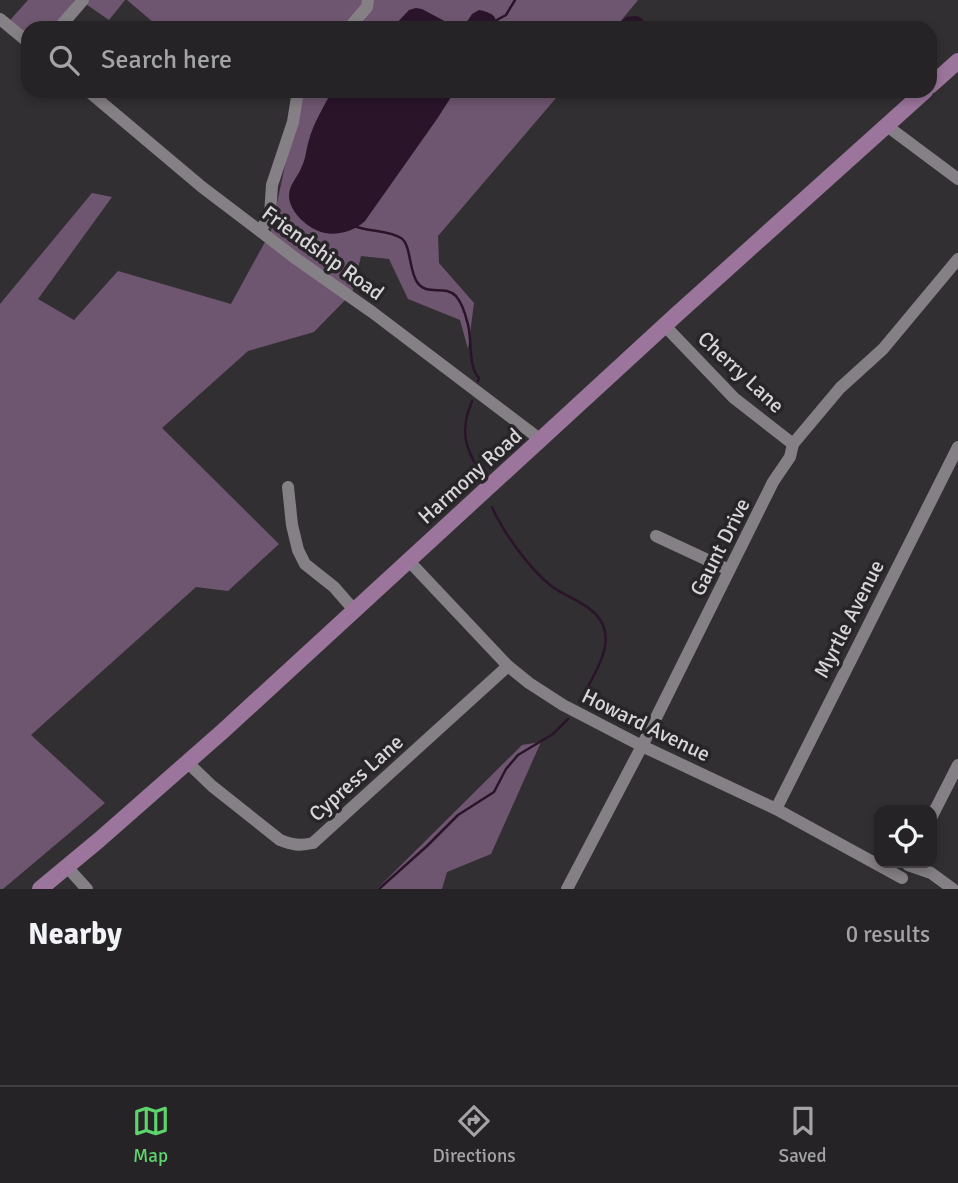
<!DOCTYPE html>
<html lang="en">
<head>
<meta charset="utf-8">
<style>
  body { margin:0; font-family:Signika,sans-serif; background:#2e2b2e; color:#f1f3f6 }
  .controls { position:absolute; right:21px; bottom:21px; display:grid; overflow:hidden; border-radius:14px; box-shadow:0 4px 10px #0003 }
  .controls button { width:63px; height:63px; display:grid; place-items:center; padding:0; border:0; border-bottom:2px solid #424043; background:#262326; color:#f1f3f6; font:35px sans-serif }
  .list { margin:0; padding:0; list-style:none }
  h2 { display:flex; justify-content:space-between; align-items:center; height:91px; margin:0; padding:0 28px; font-size:30px }
  h2 small { font-size:23px; font-weight:400; color:#a4a4a7 }
  .icon { flex:none; width:38px; height:38px; fill:none; stroke:currentColor; stroke-width:2; stroke-linecap:round; stroke-linejoin:round }
  .map { position:relative; flex:none; width:958px; height:889px; overflow:hidden }
  .search { position:absolute; background:#262326; box-shadow:0 4px 10px #0003; left:21px; right:21px; top:21px; height:77px; display:flex; align-items:center; gap:18px; box-sizing:border-box; padding:0 24px; border-radius:21px; color:#a4a4a7; font-size:26px }
  .sheet { height:196px; background:#262326 }
  nav { display:flex; justify-content:space-around; align-items:center; box-sizing:border-box; height:98px; border-top:2px solid #424043; background:#262326; font-size:19px; color:#a4a4a7 }
  nav a { display:grid; justify-items:center; gap:4px }
  nav .on { color:#5ed56c }
  .map>svg:first-child { display:block }
  .forest { fill:#6f5670 }
  .water { fill:#2a142a }
  .lines { fill:none; stroke-linecap:round; stroke-linejoin:round }
  .stream { stroke:#2a142a; stroke-width:2.5 }
  .minor { stroke:#858085; stroke-width:12 }
  .major { stroke:#9c759d; stroke-width:16 }
  .labels { text-anchor:middle; stroke-width:7; stroke-linejoin:round; paint-order:stroke }
  .street-label { font-size:21px; fill:#d8d6d8; stroke:#282528 }
</style>
</head>
<body>
<div class="map">
<svg width="958" height="889" viewBox="0 0 958 889">
  <rect width="100%" height="100%" fill="#322f32"/>
  <g class="forest">
    <path d="M 28,0 L 75,0 L 53,28 L 28,28 L 28,47 L 4,27 Z"/>
    <path d="M 80,0 L 125,0 L 109,20 Z"/>
    <path d="M 127,0 L 638,0 L 615,28 L 160,28 Z"/>
    <path d="M 301,91 L 562,91 L 438,236 L 439,263 L 474,303 L 468,349 L 460,320 L 408,299 L 389,259 L 361,256 L 352,293 L 314,332 L 248,351 L 162,428 L 279,544 L 228,591 L 196,587 L 31,735 L 105,803 L 3,889 L 0,889 L 0,304 L 92,193 L 112,197 L 38,299 L 74,320 L 118,271 L 231,304 L 271,231 Z"/>
    <path d="M 541,742 L 491,854 L 447,872 L 442,889 L 377,889 L 522,745 Z"/>
  </g>
  <g class="water">
    <path d="M 416,8 L 422,9 L 450,24 L 464,26 L 472,14 L 479,10 C 490,12 500,16 494,28 L 392,28 L 409,10 Z"/>
    <path d="M 635,16 L 640,17 L 652,28 L 615,28 L 626,17 Z"/>
    <path d="M 332,91 L 455,91 L 437,119 L 365,221 C 356,230 338,236 325,233 C 309,230 289,212 289,196 C 289,184 298,177 302,166 C 306,158 306,149 309,140 C 313,124 324,106 332,91 Z"/>
  </g>
  <g class="lines">
    <g class="stream">
      <path d="M 495,21 L 506,15 L 515,0"/>
      <path d="M 354,226 C 369,232 388,230 401,238 C 411,244 409,271 417,282 C 427,297 444,284 456,296 C 461,302 465,313 467,321 C 473,338 467,365 479,378 L 478,381"/>
      <path d="M 472,401 C 460,429 464,448 481,473"/>
      <path d="M 492,507 C 503,532 529,568 550,585 C 561,594 579,600 591,610 C 624,636 593,676 579,702"/>
      <path d="M 379,889 L 427,846 L 458,815 L 494,792 L 506,769 L 518,755 L 553,734 L 568,719"/>
    </g>
    <g class="minor">
      <path d="M 0,19 L 28,42"/>
      <path d="M 59,28 L 83,0"/>
      <path d="M 349,28 L 367,7 L 368,0"/>
      <path d="M 88,91 L 202,187 L 260,231 L 295,258 L 372,312 L 541,440"/>
      <path d="M 887,126 L 958,179"/>
      <path d="M 260,231 L 270,215 L 272,185 L 293,122 L 298,91"/>
      <path d="M 665,326 L 734,398 L 793,444"/>
      <path d="M 288,487 L 292,525 L 298,550 L 305,564 L 334,587 L 354,610"/>
      <path d="M 656,536 L 729,570"/>
      <path d="M 408,560 L 508,666 L 529,683 L 563,705 L 642,746 L 776,809 L 902,878"/>
      <path d="M 187,762 L 212,786 L 280,840 C 292,845 300,846 313,843 L 508,666"/>
      <path d="M 776,809 L 958,447"/>
      <path d="M 932,816 L 958,765"/>
      <path d="M 908,865 L 931,873 L 953,889"/>
      <path d="M 67,867 L 87,889"/>
      <path d="M 567,889 L 642,746 L 773,482 L 790,457 L 793,444 L 840,388 L 883,349 L 958,259"/>
    </g>
    <g class="major">
      <path d="M 930,86 L 958,61"/>
      <path d="M 40,889 L 99,840 L 223,731 L 676,315 L 925,91"/>
    </g>
  </g>
  <g class="labels">
    <g class="street-label">
      <text transform="translate(323 253) rotate(36)" y="7">Friendship Road</text>
      <text transform="translate(741 372) rotate(43)" y="7">Cherry Lane</text>
      <text transform="translate(470 476) rotate(-42)" y="7">Harmony Road</text>
      <text transform="translate(720 547) rotate(-63)" y="7">Gaunt Drive</text>
      <text transform="translate(849 619) rotate(-63)" y="7">Myrtle Avenue</text>
      <text transform="translate(646 725) rotate(26)" y="7">Howard Avenue</text>
      <text transform="translate(356 778) rotate(-42)" y="7">Cypress Lane</text>
    </g>
  </g>
</svg>
<div class="controls">
<button><svg class="icon" aria-label="locate" viewBox="0 0 24 24"><circle cx="12" cy="12" r="6"/><path d="M12 2v4M12 18v4M2 12h4M18 12h4"/></svg></button>
</div>
<div class="search"><svg class="icon" aria-label="search" viewBox="0 0 24 24"><circle cx="10" cy="10" r="6"/><path d="M15 15l6 6"/></svg>Search here</div>
</div>
<section class="sheet">
<h2>Nearby<small>0 results</small></h2>
<ul class="list">
</ul>
</section>
<nav>
<a class="on"><svg class="icon" aria-label="map" viewBox="0 0 24 24"><path d="M3 6l6-2 6 2 6-2v14l-6 2-6-2-6 2zM9 4v14M15 6v14"/></svg>Map</a>
<a><svg class="icon" aria-label="directions" viewBox="0 0 24 24"><path d="M12 3l9 9-9 9-9-9zM9 14v-3h6M13 9l2 2-2 2"/></svg>Directions</a>
<a><svg class="icon" aria-label="saved" viewBox="0 0 24 24"><path d="M7 4h10v16l-5-4-5 4z"/></svg>Saved</a>
</nav>
</body>
</html>
